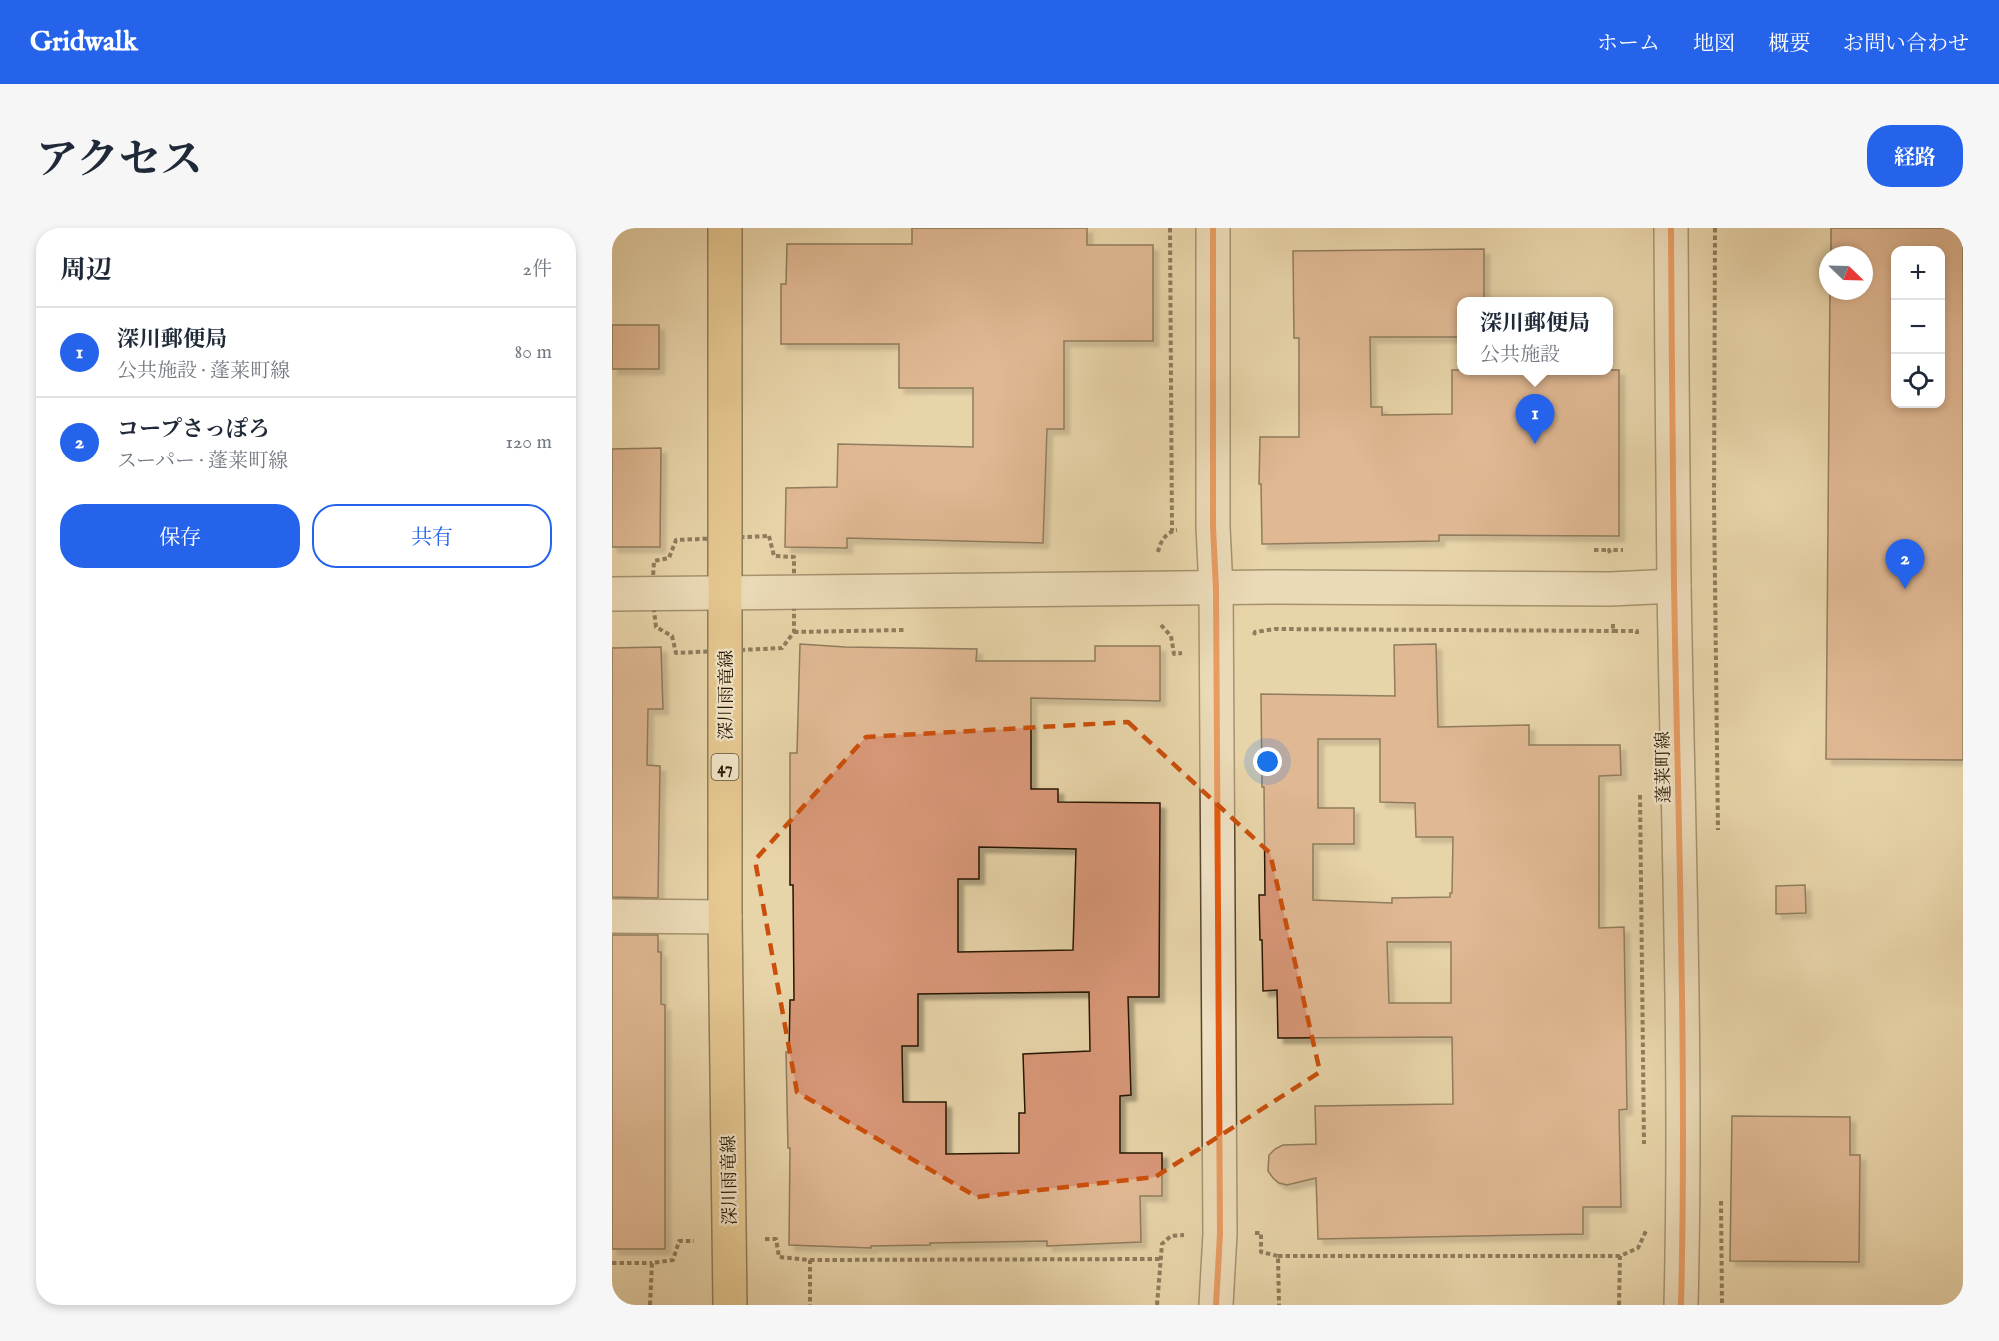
<!DOCTYPE html>
<html lang="ja">
<head>
<meta charset="utf-8">
<style>
  body { margin:0; font-family:"IM FELL English","Noto Serif JP",serif; background:#f6f6f7; color:#1f2937 }
  .controls { position:absolute; right:18px; top:18px; display:grid; overflow:hidden; border-radius:12px; box-shadow:0 3px 9px #0003 }
  .controls button { width:54px; height:54px; display:grid; place-items:center; padding:0; border:0; border-bottom:2px solid #e0e1e3; background:#fff; color:#1f2937; font:30px sans-serif }
  .compass { position:absolute; left:1207px; top:18px; width:54px; height:54px; border-radius:50%; background:#fff; box-shadow:0 3px 9px #0003; rotate:113deg }
  .you { position:absolute; left:656px; top:534px; width:21px; height:21px; margin:-15px; border:4px solid #fff; border-radius:50%; background:#1a73e8; box-shadow:0 0 0 9px #1a73e833 }
  .badge { display:grid; place-items:center; width:39px; height:39px; border-radius:50%; background:#2563eb; color:#fff; font-size:20px; font-weight:700 }
  .pin { position:absolute; translate:-50% -50px; filter:drop-shadow(0 2px 3px #0008) }
  .pin::after { content:''; position:absolute; top:32px; width:21px; height:18px; background:inherit; clip-path:polygon(0 0,100% 0,50% 100%) }
  .popup { position:absolute; left:845px; top:69px; width:156px; height:78px; box-sizing:border-box; display:grid; place-content:center; border-radius:12px; background:#fff; filter:drop-shadow(0 2px 4px #0005); font-size:20px; white-space:nowrap; color:#747a83 }
  .popup b { font-size:22px; color:#1f2937 }
  .popup::after { content:''; position:absolute; left:50%; top:100%; margin-left:-12px; border:12px solid transparent; border-top-color:#fff }
  .list { margin:0; padding:0; list-style:none }
  h2 { display:flex; justify-content:space-between; align-items:center; height:78px; margin:0; padding:0 24px; font-size:26px }
  h2 small { font-size:20px; font-weight:400; color:#747a83 }
  .list li { display:grid; grid-template-columns:39px 1fr auto; gap:18px; align-items:center; box-sizing:border-box; height:90px; padding:0 24px; border-top:2px solid #e0e1e3 }
  .list b { display:block; font-size:22px; white-space:nowrap }
  .list p { margin:0; font-size:20px; white-space:nowrap; color:#747a83 }
  .list em { font-size:20px; font-style:normal; color:#747a83 }
  .actions { display:flex; gap:12px; padding:18px 24px }
  .actions a { flex:1; padding:14px 0; border:2px solid #2563eb; border-radius:24px; text-align:center; font-size:21px; color:#2563eb }
  .actions .main { background:#2563eb; color:#fff }
  .icon { flex:none; width:33px; height:33px; fill:none; stroke:currentColor; stroke-width:2; stroke-linecap:round; stroke-linejoin:round }
  .map { position:relative; flex:none; width:1351px; height:1077px; overflow:hidden; border-radius:24px }
  header { display:flex; align-items:center; gap:36px; box-sizing:border-box; height:84px; padding:0 30px; background:#2563eb; color:#fff }
  header strong { font-size:28px }
  nav { display:flex; gap:33px; margin-inline-start:auto; font-size:21px }
  .intro { display:flex; align-items:center; justify-content:space-between; box-sizing:border-box; height:144px; padding:0 36px }
  h1 { margin:0; font-size:42px }
  .button { padding:15px 27px; border-radius:24px; background:#2563eb; color:#fff; font-size:21px; font-weight:700 }
  main { display:flex; gap:36px; padding:0 36px }
  aside { flex:1; background:#fff; border-radius:24px; box-shadow:0 3px 9px #0003 }
  .map>svg:first-child { display:block }
  .building { fill:#d89778; stroke:#251501; stroke-width:1.5; fill-rule:evenodd; filter:url(#shadow) }
  .lines { fill:none; stroke-linecap:round; stroke-linejoin:round }
  .minor-casing { stroke:#56452b; stroke-width:36 }
  .major-casing { stroke:#251501; stroke-width:36 }
  .path { stroke:#251501; stroke-width:4; stroke-dasharray:4.5 3; stroke-linecap:butt }
  .minor { stroke:#f0e3c7; stroke-width:33 }
  .major { stroke:#e4ba74; stroke-width:33 }
  .cycleway-casing { stroke:#f0e3c7; stroke-width:10 }
  .cycleway { stroke:#e8590c; stroke-width:6 }
  .marked { fill:none; stroke:#cb4f0a; stroke-width:4.5; stroke-dasharray:12 8; stroke-linejoin:round }
  .labels { text-anchor:middle; stroke-width:4.5; stroke-linejoin:round; paint-order:stroke }
  .shield { fill:#f0e3c7; stroke:#62533c; stroke-width:1.5 }
  .shield-label { font-size:16px; font-weight:bold; fill:#251501 }
  .street-label { font-size:18px; fill:#251501; stroke:#f0e3c7 }
</style>
</head>
<body>
<header>
<strong>Gridwalk</strong>
<nav><a>ホーム</a><a>地図</a><a>概要</a><a>お問い合わせ</a></nav>
</header>
<div class="intro"><h1>アクセス</h1><a class="button">経路</a></div>
<main>
<aside>
<h2>周辺<small>2件</small></h2>
<ul class="list">
<li><span class="badge">1</span><div><b>深川郵便局</b><p>公共施設 · 蓬莱町線</p></div><em>80 m</em></li>
<li><span class="badge">2</span><div><b>コープさっぽろ</b><p>スーパー · 蓬莱町線</p></div><em>120 m</em></li>
</ul>
<div class="actions"><a class="main">保存</a><a>共有</a></div>
</aside>
<div class="map">
<svg width="1351" height="1077" viewBox="0 0 1351 1077">
  <defs>
    <filter id="shadow"><feDropShadow dx="5.5" dy="5.5" stdDeviation="1.5" flood-color="#0004"/></filter>
  </defs>
  <rect width="100%" height="100%" fill="#e8d4a9"/>
  <filter id="stains"><feTurbulence type="fractalNoise" baseFrequency=".00333" numOctaves="4"/><feColorMatrix values="0 0 0 0 .2 0 0 0 0 .09 0 0 0 0 .02 0 0 0 .5 -.17"/></filter>
  <radialGradient id="worn" r=".72"><stop offset=".6" stop-color="#630" stop-opacity="0"/><stop offset="1" stop-color="#630" stop-opacity=".3"/></radialGradient>
  <g class="building">
    <path d="M 300,0 L 475,0 L 475,17 L 541,17 L 541,113 L 452,113 L 452,201 L 435,201 L 431,315 L 235,310 L 235,320 L 173,319 L 174,260 L 225,259 L 226,216 L 361,219 L 361,160 L 287,160 L 287,116 L 169,116 L 169,56 L 174,56 L 175,16 L 300,16 Z"/>
    <path d="M 1219,0 L 1351,0 L 1351,532 L 1214,531 L 1218,63 L 1252,63 L 1252,27 L 1219,27 ZM 1284,22 L 1329,22 L 1329,176 L 1284,176 Z"/>
    <path d="M 872,21 L 872,74 L 849,74 L 849,109 L 758,109 L 759,179 L 770,179 L 770,187 L 840,186 L 840,142 L 1007,142 L 1007,308 L 827,307 L 827,313 L 650,316 L 649,256 L 647,256 L 648,209 L 687,209 L 687,110 L 682,110 L 681,23 Z"/>
    <rect x="0" y="97" width="47" height="44"/>
    <path d="M 49,220 L 48,319 L 0,319 L 0,221 Z"/>
    <path d="M 188,416 L 233,419 L 365,421 L 364,433 L 483,433 L 483,418 L 548,418 L 548,473 L 419,470 L 419,561 L 446,561 L 446,574 L 548,575 L 547,769 L 516,769 L 519,867 L 508,868 L 508,925 L 550,925 L 550,968 L 528,968 L 529,1014 L 435,1018 L 435,1013 L 318,1015 L 318,1017 L 259,1018 L 259,1020 L 177,1017 L 178,920 L 176,920 L 174,824 L 177,824 L 178,772 L 182,772 L 181,657 L 178,657 L 178,525 L 185,525 ZM 367,619 L 464,621 L 461,722 L 346,724 L 346,651 L 367,651 ZM 477,764 L 478,823 L 411,826 L 413,885 L 407,885 L 407,925 L 334,926 L 334,874 L 291,874 L 290,818 L 306,818 L 306,766 Z"/>
    <path d="M 824,416 L 826,499 L 917,497 L 917,517 L 1008,517 L 1009,547 L 987,548 L 987,700 L 1012,699 L 1015,881 L 1007,882 L 1009,979 L 971,979 L 971,1006 L 706,1011 L 704,950 L 675,957 L 667,955 L 661,950 L 656,943 L 657,927 L 663,921 L 671,917 L 704,916 L 703,878 L 841,876 L 840,809 L 666,810 L 665,762 L 651,763 L 650,712 L 648,712 L 647,667 L 653,667 L 652,559 L 650,559 L 649,466 L 783,468 L 782,417 ZM 706,511 L 768,511 L 768,574 L 803,575 L 804,609 L 841,609 L 840,665 L 838,665 L 838,669 L 780,670 L 780,675 L 701,672 L 701,616 L 742,616 L 742,580 L 706,580 ZM 775,714 L 839,714 L 839,775 L 777,775 Z"/>
    <path d="M 49,419 L 51,481 L 36,481 L 35,537 L 48,538 L 46,670 L 0,669 L 0,420 Z"/>
    <path d="M 1193,657 L 1194,685 L 1164,686 L 1164,658 Z"/>
    <path d="M 0,707 L 46,707 L 46,724 L 49,724 L 49,776 L 53,777 L 53,1021 L 0,1021 Z"/>
    <path d="M 1120,888 L 1238,889 L 1238,927 L 1248,927 L 1247,1034 L 1118,1033 Z"/>
  </g>
  <g class="lines">
    <defs>
      <g id="minor">
        <path d="M 601,0 L 601,299 L 604,361 L 608,1006 L 604,1077"/>
        <path d="M 1059,0 C 1060,119 1060,238 1062,357 C 1066,597 1075,837 1069,1077"/>
        <path d="M 0,366 L 665,359 L 998,361 L 1062,358"/>
        <path d="M 0,688 L 113,689"/>
      </g>
      <path id="major" d="M 113,0 L 113,689 L 118,1077"/>
    </defs>
    <use href="#minor" class="minor-casing"/>
    <use href="#major" class="major-casing"/>
    <g class="path">
      <path d="M 558,0 L 560,303"/>
      <path d="M 1103,0 L 1102,272 L 1106,602"/>
      <path d="M 157,308 L 162,328 L 182,329 L 182,404 L 170,420 L 64,425 L 60,408 L 44,399 L 40,365 L 42,333 L 57,330 L 64,312 Z"/>
      <path d="M 982,322 L 998,322"/>
      <path d="M 546,324 C 548,315 553,304 565,302"/>
      <path d="M 998,325 L 997,322 L 1011,322"/>
      <path d="M 1001,396 L 1001,403 L 1025,403 L 1025,406"/>
      <path d="M 549,397 L 559,408 L 562,426 L 570,425"/>
      <path d="M 182,404 L 292,402"/>
      <path d="M 642,407 L 643,404 L 663,401 L 1004,403"/>
      <path d="M 1028,567 L 1032,916"/>
      <path d="M 1109,973 L 1110,1077"/>
      <path d="M 643,1005 L 649,1005 L 649,1024 L 666,1028 L 667,1077"/>
      <path d="M 153,1011 L 164,1011 L 167,1029 L 198,1032 L 198,1077"/>
      <path d="M 666,1028 L 1008,1028"/>
      <path d="M 198,1032 L 549,1031"/>
      <path d="M 0,1035 L 40,1035"/>
      <path d="M 38,1077 L 40,1035 L 61,1032 L 67,1013 L 82,1013"/>
      <path d="M 545,1077 L 550,1016 L 559,1008 L 572,1007"/>
      <path d="M 1007,1077 L 1008,1028 L 1026,1020 L 1034,1003"/>
    </g>
    <use href="#minor" class="minor"/>
    <use href="#major" class="major"/>
    <defs>
      <g id="cycleway">
        <path d="M 601,0 L 601,299 L 604,361 L 608,1006 L 604,1077"/>
        <path d="M 1059,0 C 1060,119 1060,238 1062,357 C 1066,597 1075,837 1069,1077"/>
      </g>
    </defs>
    <use href="#cycleway" class="cycleway-casing"/>
    <use href="#cycleway" class="cycleway"/>
  </g>
  <path d="M0 0H1351V1077H0ZM 516,494 L 658,625 L 708,844 L 543,949 L 365,969 L 185,864 L 143,632 L 254,509 Z" fill="#e8d4a9" fill-opacity=".55" fill-rule="evenodd"/>
  <path class="marked" d="M 516,494 L 658,625 L 708,844 L 543,949 L 365,969 L 185,864 L 143,632 L 254,509 Z"/>
  <g class="labels">
    <rect class="shield" x="99.5" y="526" width="27" height="26" rx="4.5"/>
    <g class="shield-label">
      <text x="113" y="545">47</text>
    </g>
    <g class="street-label">
      <text transform="translate(114 467) rotate(-90)" y="6">深川雨竜線</text>
      <text transform="translate(1051 539) rotate(-91)" y="6">蓬莱町線</text>
      <text transform="translate(117 952) rotate(-91)" y="6">深川雨竜線</text>
    </g>
  </g>
  <rect width="100%" height="100%" filter="url(#stains)"/>
  <rect width="100%" height="100%" fill="url(#worn)"/>
</svg>
<div class="controls">
<button>+</button>
<button>−</button>
<button><svg class="icon" aria-label="locate" viewBox="0 0 24 24"><circle cx="12" cy="12" r="6"/><path d="M12 2v4M12 18v4M2 12h4M18 12h4"/></svg></button>
</div>
<svg class="compass" viewBox="-18 -18 36 36"><path d="M0-13l5 13h-10z" fill="#e53935"/><path d="M0 13l5-13h-10z" fill="#747a83"/></svg>
<div class="you"></div>
<div class="pin badge" style="left:923px;top:216px">1</div>
<div class="popup"><b>深川郵便局</b>公共施設</div>
<div class="pin badge" style="left:1293px;top:361px">2</div>
</div>
</main>
</body>
</html>
